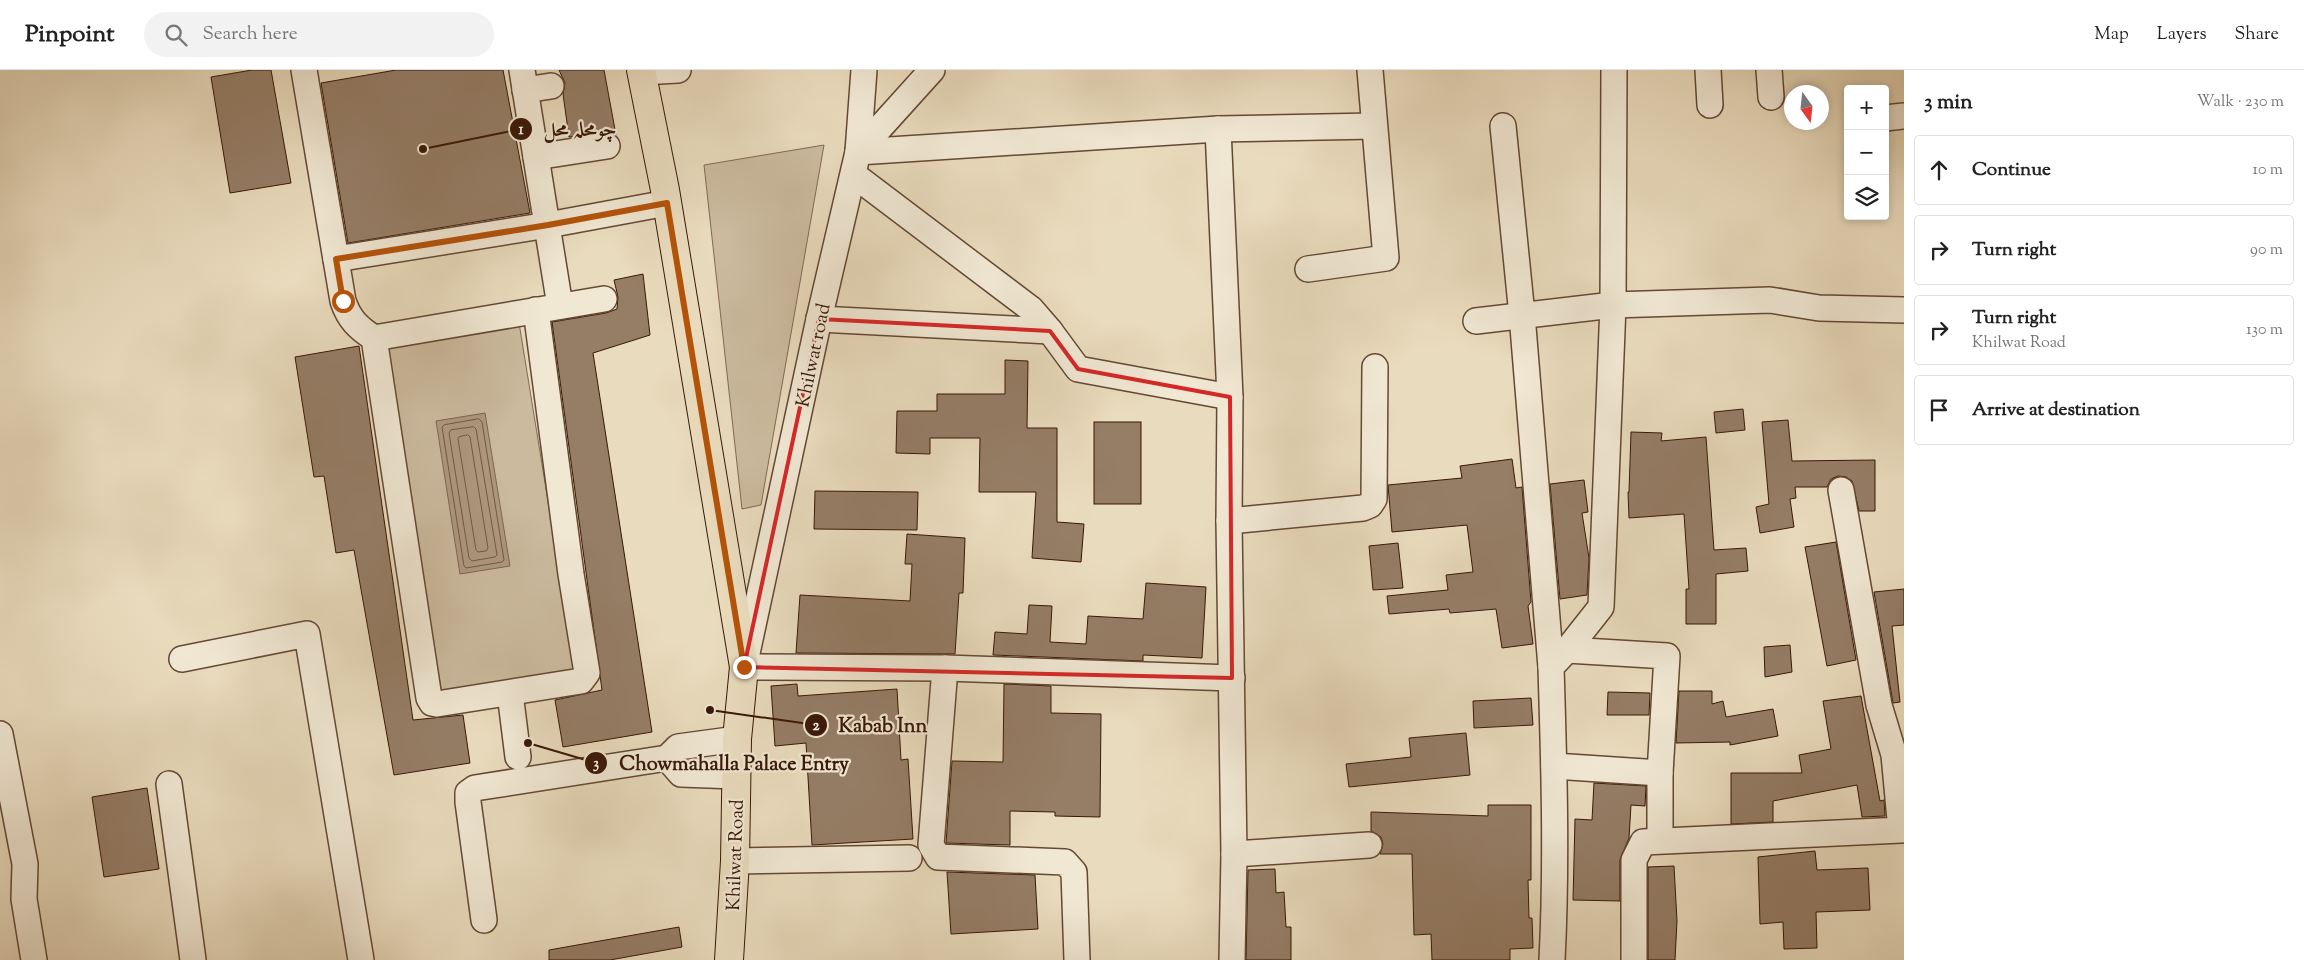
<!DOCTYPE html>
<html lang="en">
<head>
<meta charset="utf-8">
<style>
  body { margin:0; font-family:"Sorts Mill Goudy",Amiri,serif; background:#f2f2f2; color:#222 }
  .controls { position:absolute; right:15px; top:15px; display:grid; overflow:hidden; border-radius:5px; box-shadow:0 2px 8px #0003 }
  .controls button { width:45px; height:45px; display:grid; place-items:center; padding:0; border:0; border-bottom:1px solid #e0e0e0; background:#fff; color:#222; font:25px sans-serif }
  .compass { position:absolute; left:1784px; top:15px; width:45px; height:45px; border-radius:50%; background:#fff; box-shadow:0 2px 8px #0003; rotate:165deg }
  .stop { position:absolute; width:15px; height:15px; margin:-11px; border:4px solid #b45309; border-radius:50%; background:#fff }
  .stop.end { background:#b45309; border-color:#fff; box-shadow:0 1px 5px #0008 }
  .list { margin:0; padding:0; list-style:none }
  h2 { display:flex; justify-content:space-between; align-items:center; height:65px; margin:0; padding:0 20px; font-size:21px }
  h2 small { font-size:16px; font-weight:400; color:#767676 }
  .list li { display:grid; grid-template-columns:32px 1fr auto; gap:15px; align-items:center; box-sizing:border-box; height:70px; margin:0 10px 10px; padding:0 10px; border:1px solid #e0e0e0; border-radius:5px }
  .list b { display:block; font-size:19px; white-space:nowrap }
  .list p { margin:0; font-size:16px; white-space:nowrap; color:#767676 }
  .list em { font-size:16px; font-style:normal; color:#767676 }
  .icon { flex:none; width:28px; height:28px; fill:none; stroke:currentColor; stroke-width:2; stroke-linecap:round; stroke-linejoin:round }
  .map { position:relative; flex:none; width:1904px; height:890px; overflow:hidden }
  header { display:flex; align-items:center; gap:30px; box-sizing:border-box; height:70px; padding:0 25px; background:#fff; border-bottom:1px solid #e0e0e0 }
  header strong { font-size:24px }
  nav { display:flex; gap:28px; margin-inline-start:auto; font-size:18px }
  .search { width:350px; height:45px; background:#f2f2f2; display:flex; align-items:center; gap:12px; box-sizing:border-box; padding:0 18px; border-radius:28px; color:#767676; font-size:19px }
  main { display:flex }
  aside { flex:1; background:#fff }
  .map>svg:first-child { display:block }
  .green { fill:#cbba9e; stroke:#826852 }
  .water { fill:#ad987f; stroke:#7f644f }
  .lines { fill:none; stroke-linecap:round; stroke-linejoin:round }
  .shore { stroke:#735843; stroke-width:1 }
  .building { fill:#957d66; stroke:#391707 }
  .minor-casing { stroke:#654834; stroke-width:28 }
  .major-casing { stroke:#391707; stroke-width:30 }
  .minor { stroke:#f1e8d4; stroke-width:25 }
  .major { stroke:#e9dbbd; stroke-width:28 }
  .route { stroke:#b45309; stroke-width:6 }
  .marked { fill:none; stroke:#d62828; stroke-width:4; stroke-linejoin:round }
  .labels { text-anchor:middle; stroke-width:4.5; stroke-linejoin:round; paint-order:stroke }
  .street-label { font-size:19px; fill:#391707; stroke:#f1e8d4 }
  .leader { fill:none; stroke:#391707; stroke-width:2 }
  .callout-dot { fill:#391707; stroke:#f1e8d4; stroke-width:2 }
  .mark-label { font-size:15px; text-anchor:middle; font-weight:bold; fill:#fff }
  .callout-label { font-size:20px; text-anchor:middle; font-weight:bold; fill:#391707; stroke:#f1e8d4; stroke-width:4.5; stroke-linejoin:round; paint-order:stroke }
</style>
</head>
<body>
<header>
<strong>Pinpoint</strong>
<div class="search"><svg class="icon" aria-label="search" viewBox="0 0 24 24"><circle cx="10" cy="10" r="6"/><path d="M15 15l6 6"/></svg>Search here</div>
<nav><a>Map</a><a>Layers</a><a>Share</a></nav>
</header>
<main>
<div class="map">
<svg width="1904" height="890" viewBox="0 0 1904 890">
  <rect width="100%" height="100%" fill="#e9dbbd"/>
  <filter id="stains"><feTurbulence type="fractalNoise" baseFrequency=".004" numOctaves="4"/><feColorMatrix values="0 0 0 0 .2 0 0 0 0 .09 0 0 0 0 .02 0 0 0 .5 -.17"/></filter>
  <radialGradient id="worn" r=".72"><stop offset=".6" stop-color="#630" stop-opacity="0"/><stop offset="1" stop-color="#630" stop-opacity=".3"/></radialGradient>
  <g class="green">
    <path d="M 824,75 L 761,435 L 742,439 L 704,95 Z"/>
    <path d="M 519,253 L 576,603 L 442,625 L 385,275 Z"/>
  </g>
  <path class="water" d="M 485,343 L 510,496 L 460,504 L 436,351 Z"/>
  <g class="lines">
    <g class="shore">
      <path d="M 479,349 L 482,352 L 504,490 L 502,492 L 466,498 L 464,496 L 442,357 L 444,355 Z"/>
      <path d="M 474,357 L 476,359 L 497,485 L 495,487 L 472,491 L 469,488 L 449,363 L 451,360 Z"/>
      <path d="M 468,365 L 470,367 L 488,478 L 486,481 L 478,482 L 476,480 L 458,369 L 459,367 Z"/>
    </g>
  </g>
  <g class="building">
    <path d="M 252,0 L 271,0 L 291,113 L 230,123 L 211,7 Z"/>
    <path d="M 396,0 L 503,0 L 530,143 L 348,173 L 321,13 Z"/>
    <path d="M 559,0 L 604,0 L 616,65 L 605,62 L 569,67 L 563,24 L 565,13 Z"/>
    <path d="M 643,204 L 650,265 L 593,283 L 652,662 L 563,677 L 555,630 L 602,620 L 552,252 L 606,243 L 617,239 L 618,227 L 614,210 Z"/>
    <path d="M 359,276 L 413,650 L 463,645 L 470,693 L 394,705 L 354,480 L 336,483 L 324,406 L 314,407 L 295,287 Z"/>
    <path d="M 1005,290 L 1028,291 L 1027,358 L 1057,358 L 1057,452 L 1084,454 L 1081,492 L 1032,488 L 1036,422 L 979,422 L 980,368 L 930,368 L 930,384 L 896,383 L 897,341 L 937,341 L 937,324 L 1005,324 Z"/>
    <path d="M 1743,339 L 1745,360 L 1716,363 L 1714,342 Z"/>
    <path d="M 1788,350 L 1792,391 L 1875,390 L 1875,441 L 1859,441 L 1852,411 L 1846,407 L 1838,406 L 1831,409 L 1827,417 L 1795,417 L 1796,428 L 1790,429 L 1794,457 L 1760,463 L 1756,437 L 1769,434 L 1762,352 Z"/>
    <rect x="1094" y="352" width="47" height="82"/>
    <path d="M 1631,362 L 1662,363 L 1661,371 L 1706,367 L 1714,480 L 1746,478 L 1748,501 L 1716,504 L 1716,554 L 1686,554 L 1686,519 L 1689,519 L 1684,444 L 1629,448 L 1628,422 L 1629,422 Z"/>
    <path d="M 1512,389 L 1516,418 L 1522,417 L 1531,532 L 1528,536 L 1533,574 L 1502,578 L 1496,539 L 1450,543 L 1449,539 L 1389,544 L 1387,526 L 1448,520 L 1446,505 L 1473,502 L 1467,455 L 1392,462 L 1388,415 L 1462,408 L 1460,396 Z"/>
    <path d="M 1584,410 L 1588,442 L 1582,443 L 1589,488 L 1587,525 L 1560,529 L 1550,414 Z"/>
    <path d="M 815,421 L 918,422 L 917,460 L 814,459 Z"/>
    <path d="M 907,464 L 965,468 L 963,523 L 959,523 L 955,584 L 796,583 L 800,525 L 910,531 L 912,494 L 905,494 Z"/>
    <path d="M 1836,472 L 1856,590 L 1827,596 L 1805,477 Z"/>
    <path d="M 1398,473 L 1403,518 L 1373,520 L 1369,476 Z"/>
    <path d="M 1146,513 L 1206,517 L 1202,588 L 1143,585 L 1143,591 L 993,585 L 995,562 L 1027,564 L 1029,535 L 1052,536 L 1050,572 L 1086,574 L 1088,546 L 1143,549 Z"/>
    <path d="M 1904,519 L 1904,555 L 1892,556 L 1900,632 L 1893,633 L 1874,522 Z"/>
    <path d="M 1790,575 L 1792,602 L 1765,607 L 1764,577 Z"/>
    <path d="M 797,614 L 798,626 L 897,619 L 901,690 L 908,689 L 913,769 L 812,775 L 806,673 L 775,676 L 771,616 Z"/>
    <path d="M 1004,614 L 1051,616 L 1051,643 L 1101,644 L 1100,747 L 1055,746 L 1055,742 L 1010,741 L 1010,775 L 946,773 L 952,691 L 1003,692 Z"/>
    <path d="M 1679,621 L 1712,621 L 1712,634 L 1723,631 L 1726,647 L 1773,639 L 1778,666 L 1730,675 L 1730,672 L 1676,673 Z"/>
    <path d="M 1608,622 L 1650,623 L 1649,645 L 1607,645 Z"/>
    <path d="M 1861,626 L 1880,731 L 1884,730 L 1885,746 L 1862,747 L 1857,715 L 1773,731 L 1773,752 L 1731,754 L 1731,703 L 1802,703 L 1799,685 L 1831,679 L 1823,631 Z"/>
    <path d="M 1531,628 L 1533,655 L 1474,658 L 1473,631 Z"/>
    <path d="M 1466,663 L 1470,705 L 1349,717 L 1346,694 L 1411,687 L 1409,668 Z"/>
    <path d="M 1594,713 L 1646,716 L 1645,736 L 1631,735 L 1629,768 L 1620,790 L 1620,831 L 1573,830 L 1575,749 L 1592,750 Z"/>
    <path d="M 147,718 L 159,799 L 104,807 L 92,727 Z"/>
    <path d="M 1488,735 L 1531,735 L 1531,810 L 1528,810 L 1529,848 L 1532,848 L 1533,878 L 1510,879 L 1510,890 L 1432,890 L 1431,864 L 1414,865 L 1412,784 L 1380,784 L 1383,774 L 1381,767 L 1371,761 L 1371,742 L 1488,746 Z"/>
    <path d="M 1815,781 L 1817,800 L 1868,798 L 1870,840 L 1816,842 L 1817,878 L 1784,879 L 1783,852 L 1760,854 L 1758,787 Z"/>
    <path d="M 1674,796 L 1677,851 L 1675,890 L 1648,890 L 1648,797 Z"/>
    <path d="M 1275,799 L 1276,823 L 1284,822 L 1286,857 L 1291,857 L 1291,890 L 1246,890 L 1248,800 Z"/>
    <path d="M 947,802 L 1035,805 L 1038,859 L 951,864 Z"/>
    <path d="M 679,857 L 682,877 L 610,890 L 549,890 L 549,880 Z"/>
  </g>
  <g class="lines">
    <defs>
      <g id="minor">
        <path d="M 304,0 L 343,231 C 349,249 358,258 374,268 L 604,229"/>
        <path d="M 522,0 L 560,236"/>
        <path d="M 864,0 L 858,82 L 819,249 L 744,597 L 945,598 L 1232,608"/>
        <path d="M 1708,0 L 1710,35"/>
        <path d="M 1769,0 L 1771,27"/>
        <path d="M 641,2 L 678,0"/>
        <path d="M 525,20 L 551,16"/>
        <path d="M 1885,48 L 1904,46"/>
        <path d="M 1503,56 L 1522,245 L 1551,597"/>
        <path d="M 1218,59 L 1230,327 L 1229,451 L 1234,784 L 1232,890"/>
        <path d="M 858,82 L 1218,59 L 1374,56"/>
        <path d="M 858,82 L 932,0"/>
        <path d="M 536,87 L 607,76"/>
        <path d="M 854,105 L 1031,239 L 1050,261 L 1078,299 L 1230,327"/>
        <path d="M 336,189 L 548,155 L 667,133"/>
        <path d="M 1308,199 L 1386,188 L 1370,0"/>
        <path d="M 819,249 L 1050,261"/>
        <path d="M 1476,251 L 1613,235 L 1770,230 L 1819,238 L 1904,240"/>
        <path d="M 374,268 L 429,628 L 432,633 L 437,634 L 581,611 L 587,603 L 571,504 L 536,240"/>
        <path d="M 1229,451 L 1363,438 L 1370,435 L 1374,429 L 1375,297"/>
        <path d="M 1567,580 L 1667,586 L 1660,703 L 1660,769"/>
        <path d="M 182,589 L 307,564 L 361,890"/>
        <path d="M 945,598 L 931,775 L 938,787 L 1065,792 L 1074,802 L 1077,890"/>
        <path d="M 510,623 L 518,687"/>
        <path d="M 0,664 L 25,794 L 24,829 L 34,890"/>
        <path d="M 667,688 L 681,704 L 736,706"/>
        <path d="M 1554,696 L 1660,703"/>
        <path d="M 169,714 L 193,890"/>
        <path d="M 1234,784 L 1369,775"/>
        <path d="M 735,791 L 909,788"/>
        <path d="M 484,850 L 468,732 L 468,723 L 475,718 L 667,688 L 678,677 L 737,669"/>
        <path d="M 1552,890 C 1557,793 1554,695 1551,597 L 1567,580 L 1601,537 L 1613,235 L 1614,0"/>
        <path d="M 1634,890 L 1634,790 L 1643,772 L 1901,760 L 1894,685 L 1879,635 L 1841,420"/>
      </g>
      <path id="major" d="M 641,0 L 665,120 L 744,597 L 737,669 L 735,791 L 729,890"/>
    </defs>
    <use href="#minor" class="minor-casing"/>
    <use href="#major" class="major-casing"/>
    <use href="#minor" class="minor"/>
    <use href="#major" class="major"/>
  </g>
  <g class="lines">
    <path class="route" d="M 343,231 L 336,189 L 548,155 L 667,133 L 744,597"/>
  </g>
  <path class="marked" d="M 819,249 L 1050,261 L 1078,299 L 1230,327 L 1232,608 L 744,597 Z"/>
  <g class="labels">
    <g class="street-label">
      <text transform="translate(812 285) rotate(-78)" y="7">Khilwat road</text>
      <text transform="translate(734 785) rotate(-88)" y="7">Khilwat Road</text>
    </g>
  </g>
  <path class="leader" d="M423 79L521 59M710 640L816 655M528 673L596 693"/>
  <g class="callout-dot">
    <circle cx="423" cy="79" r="5"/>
    <circle cx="710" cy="640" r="5"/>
    <circle cx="528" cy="673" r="5"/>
    <circle cx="521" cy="59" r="12"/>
    <circle cx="816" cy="655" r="12"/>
    <circle cx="596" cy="693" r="12"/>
  </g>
  <g class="mark-label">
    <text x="521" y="64">1</text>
    <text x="816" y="660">2</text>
    <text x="596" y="698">3</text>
  </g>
  <g class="callout-label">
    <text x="580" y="66">چومحلہ محل</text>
    <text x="883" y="662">Kabab Inn</text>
    <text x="734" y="700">Chowmahalla Palace Entry</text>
  </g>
  <rect width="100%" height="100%" filter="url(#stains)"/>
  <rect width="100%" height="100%" fill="url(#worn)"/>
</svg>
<div class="controls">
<button>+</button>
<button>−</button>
<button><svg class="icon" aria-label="layers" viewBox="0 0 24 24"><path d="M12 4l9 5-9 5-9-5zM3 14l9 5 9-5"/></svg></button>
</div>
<svg class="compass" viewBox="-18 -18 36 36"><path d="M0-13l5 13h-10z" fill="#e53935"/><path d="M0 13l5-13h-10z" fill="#767676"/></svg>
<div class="stop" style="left:343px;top:231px"></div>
<div class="stop end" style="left:744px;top:597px"></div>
</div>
<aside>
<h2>3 min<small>Walk · 230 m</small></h2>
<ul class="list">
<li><svg class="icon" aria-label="ahead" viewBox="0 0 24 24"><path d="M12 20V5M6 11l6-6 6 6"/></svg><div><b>Continue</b></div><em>10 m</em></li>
<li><svg class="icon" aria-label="right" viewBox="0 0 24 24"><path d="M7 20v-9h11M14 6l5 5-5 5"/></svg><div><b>Turn right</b></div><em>90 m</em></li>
<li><svg class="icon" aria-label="right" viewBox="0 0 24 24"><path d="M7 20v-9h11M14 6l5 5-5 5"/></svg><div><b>Turn right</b><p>Khilwat Road</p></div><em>130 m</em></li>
<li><svg class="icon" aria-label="arrive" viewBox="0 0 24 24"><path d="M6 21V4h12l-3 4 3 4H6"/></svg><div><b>Arrive at destination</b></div></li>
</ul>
</aside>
</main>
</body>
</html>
